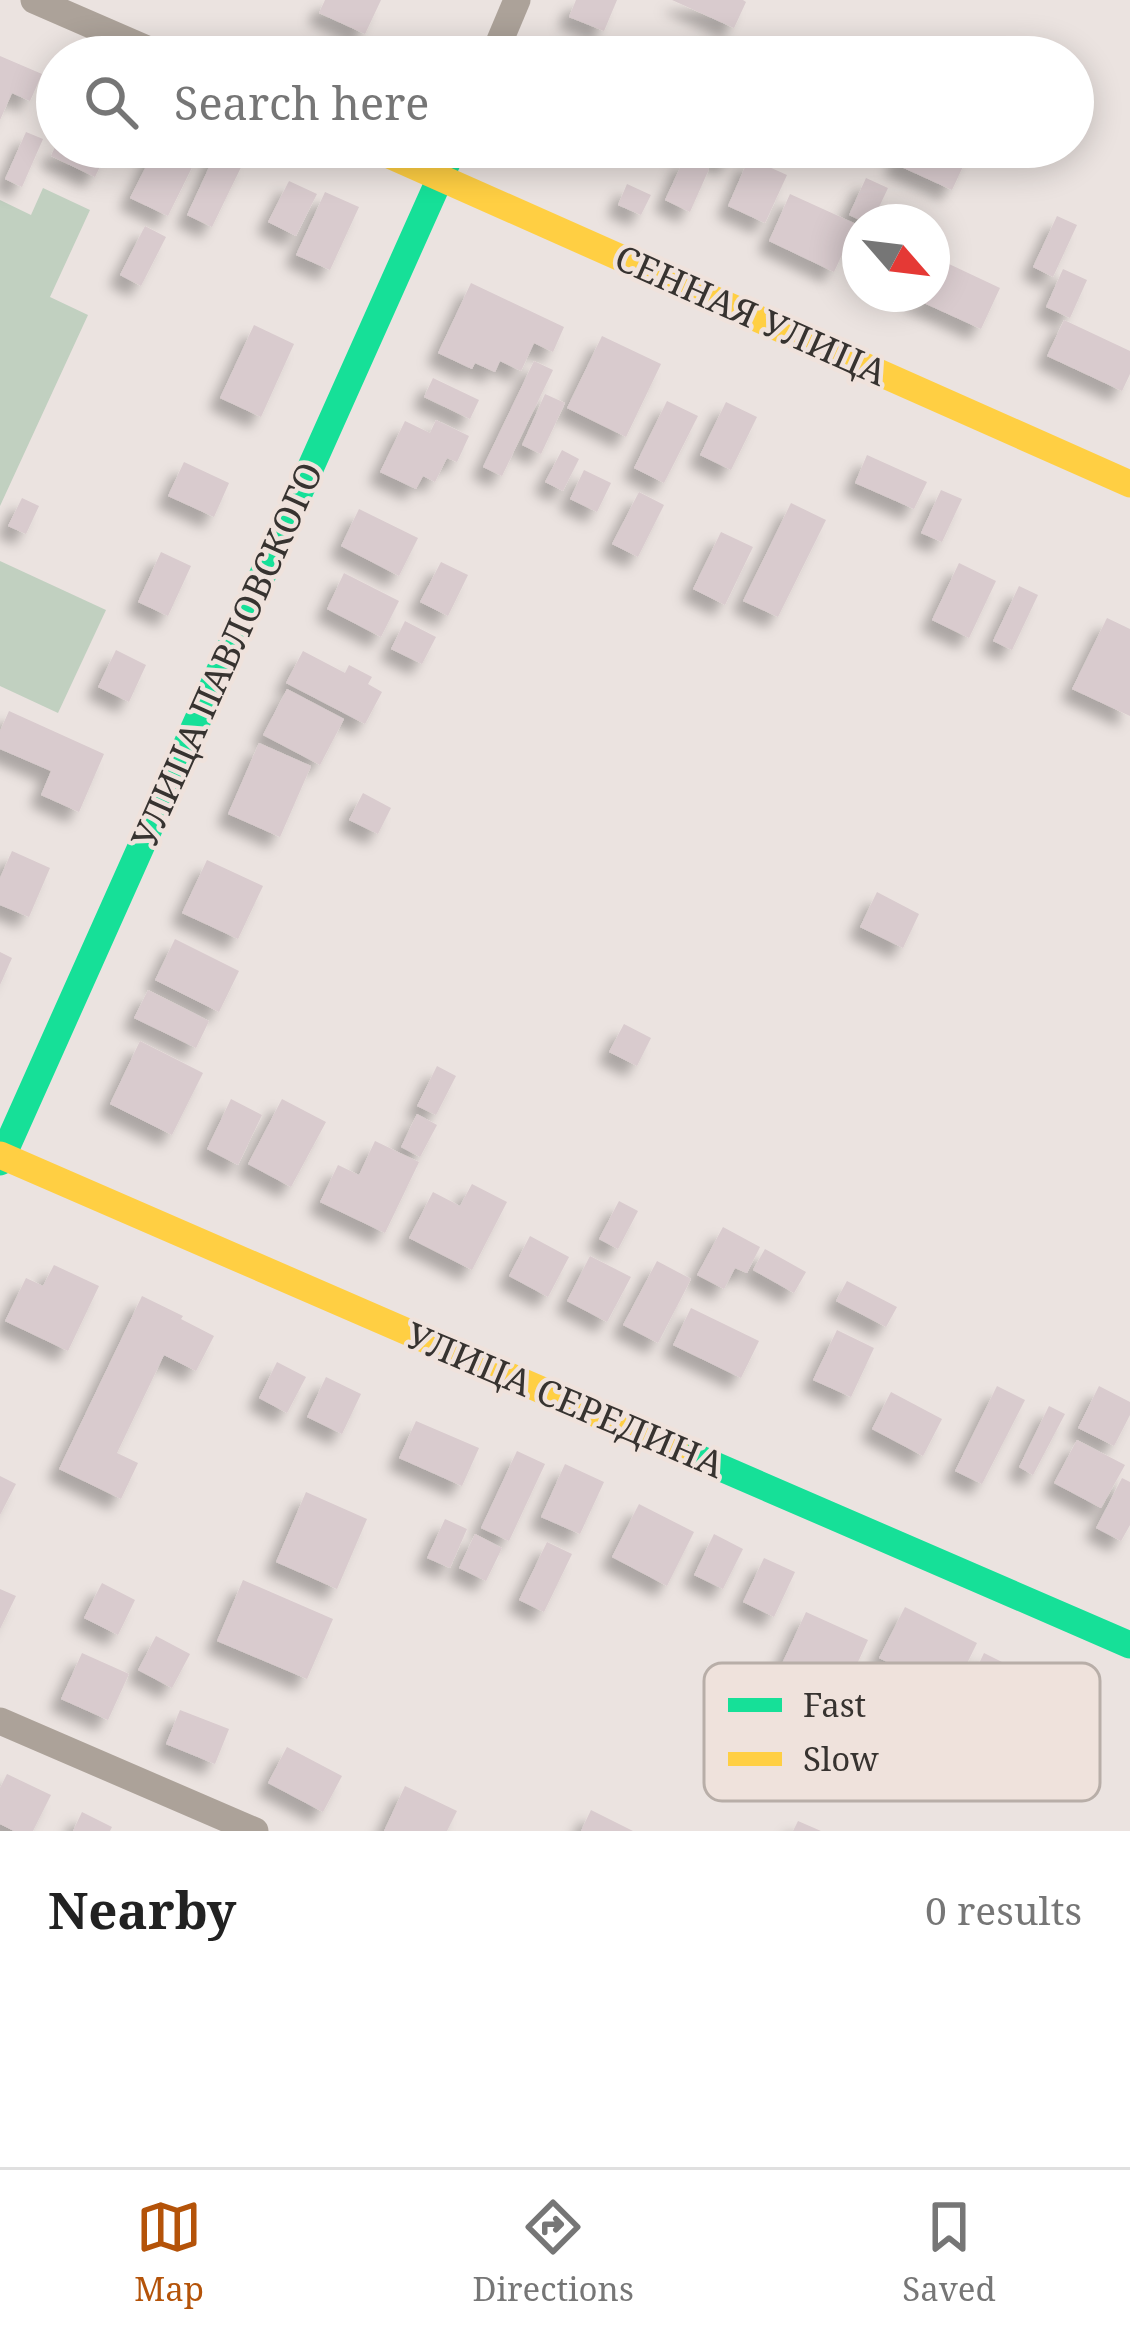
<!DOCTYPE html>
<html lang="en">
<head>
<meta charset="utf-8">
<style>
  body { margin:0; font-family:"Noto Serif",serif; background:#f2f2f2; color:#222 }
  .compass { position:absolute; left:842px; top:204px; width:108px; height:108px; border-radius:50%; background:#fff; box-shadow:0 6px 30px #0003; rotate:118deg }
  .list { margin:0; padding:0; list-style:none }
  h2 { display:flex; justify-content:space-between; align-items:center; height:156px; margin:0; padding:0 48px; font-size:51px }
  h2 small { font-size:39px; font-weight:400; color:#767676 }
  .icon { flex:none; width:66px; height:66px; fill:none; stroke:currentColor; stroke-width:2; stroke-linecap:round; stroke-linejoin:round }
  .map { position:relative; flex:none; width:1130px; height:1831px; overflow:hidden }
  .search { position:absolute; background:#fff; box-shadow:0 6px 30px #0003; left:36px; right:36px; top:36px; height:132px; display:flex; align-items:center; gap:30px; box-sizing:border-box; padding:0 42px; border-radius:66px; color:#767676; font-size:45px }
  .sheet { height:336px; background:#fff }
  nav { display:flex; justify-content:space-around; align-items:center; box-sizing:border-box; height:168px; border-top:3px solid #e0e0e0; background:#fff; font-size:33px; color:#767676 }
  nav a { display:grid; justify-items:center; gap:6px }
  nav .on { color:#b45309 }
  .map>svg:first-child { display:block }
  .green { fill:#c1d0c0 }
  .building { fill:#d9cbce; filter:url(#shadow) }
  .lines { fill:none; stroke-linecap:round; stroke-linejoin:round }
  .street { stroke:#aca299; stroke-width:27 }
  .fast { stroke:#16e098; stroke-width:27 }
  .slow { stroke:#ffcf43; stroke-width:27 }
  .labels { text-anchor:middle; stroke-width:9; stroke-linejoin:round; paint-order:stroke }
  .street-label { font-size:36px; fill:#373330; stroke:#efe2dc }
  .key { fill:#efe2dc; stroke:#b8aea8; stroke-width:3 }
  .key-label { font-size:33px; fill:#373330 }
</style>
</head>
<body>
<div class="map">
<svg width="1130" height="1831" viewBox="0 0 1130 1831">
  <defs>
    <filter id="shadow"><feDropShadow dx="-11" dy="11" stdDeviation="6" flood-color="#0004"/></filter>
  </defs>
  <rect width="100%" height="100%" fill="#ebe3e0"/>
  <g class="green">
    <path d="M 43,188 L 90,210 L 50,297 L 88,315 L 0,506 L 0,200 L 31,215 Z"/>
    <path d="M 0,561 L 106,610 L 58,713 L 0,686 Z"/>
  </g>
  <g class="building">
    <path d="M 325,0 L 381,0 L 365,34 L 319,13 Z"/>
    <path d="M 576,0 L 617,0 L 604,31 L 569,17 Z"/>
    <path d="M 672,0 L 743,0 L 746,2 L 734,28 Z"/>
    <path d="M 0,56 L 42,74 L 30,101 L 12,93 L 0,120 Z"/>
    <path d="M 26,132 L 43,139 L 22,187 L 5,179 Z"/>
    <path d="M 55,147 L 109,147 L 95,177 L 51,156 Z"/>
    <path d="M 156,147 L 202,147 L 168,216 L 130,198 Z"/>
    <path d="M 694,147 L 736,147 L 729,164 Z"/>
    <path d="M 903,147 L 972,147 L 952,190 L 895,164 Z"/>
    <path d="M 218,148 L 244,161 L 212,227 L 187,215 Z"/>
    <path d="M 685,157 L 709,169 L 690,212 L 665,200 Z"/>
    <path d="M 749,158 L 787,175 L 765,223 L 728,206 Z"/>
    <path d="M 866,178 L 888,188 L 872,222 L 864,222 L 849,215 Z"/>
    <path d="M 289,181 L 317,194 L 296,236 L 268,222 Z"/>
    <path d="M 627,184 L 651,195 L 641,215 L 618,205 Z"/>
    <path d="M 325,192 L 359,207 L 330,270 L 296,255 Z"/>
    <path d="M 790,194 L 856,224 L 834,272 L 769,241 Z"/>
    <path d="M 1057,216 L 1077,225 L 1053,277 L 1033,267 Z"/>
    <path d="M 145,226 L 166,237 L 141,286 L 120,275 Z"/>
    <path d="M 932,256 L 1000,288 L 981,329 L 913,298 L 914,294 L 932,294 Z"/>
    <path d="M 1063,269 L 1087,280 L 1070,318 L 1046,307 Z"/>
    <path d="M 471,283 L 564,327 L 553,352 L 534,343 L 521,371 L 500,361 L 495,372 L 475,363 L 472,369 L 438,353 Z"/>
    <path d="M 1064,320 L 1130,351 L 1130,374 L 1122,391 L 1047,356 Z"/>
    <path d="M 254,325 L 294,344 L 261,417 L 220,398 Z"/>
    <path d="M 602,336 L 661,364 L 626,437 L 567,408 Z"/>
    <path d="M 534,361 L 553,370 L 502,476 L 483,467 Z"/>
    <path d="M 433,378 L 479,400 L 470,419 L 424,397 Z"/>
    <path d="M 545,394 L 565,403 L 541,454 L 522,445 Z"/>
    <path d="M 667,401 L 698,416 L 664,483 L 634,468 Z"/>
    <path d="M 726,402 L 757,417 L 731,470 L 700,455 Z"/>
    <path d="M 436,420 L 469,436 L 457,462 L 447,458 L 435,482 L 423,476 L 416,489 L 380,472 L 405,421 L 430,433 Z"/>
    <path d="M 562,450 L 579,459 L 563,491 L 545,482 Z"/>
    <path d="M 867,455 L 927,482 L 914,509 L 855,483 Z"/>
    <path d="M 184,462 L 229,483 L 214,517 L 168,496 Z"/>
    <path d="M 584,470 L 611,483 L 597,512 L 570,499 Z"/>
    <path d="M 941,490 L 962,499 L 942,542 L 921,533 Z"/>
    <path d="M 639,492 L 664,505 L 638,557 L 612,544 Z"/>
    <path d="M 22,498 L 39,506 L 26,534 L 8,526 Z"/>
    <path d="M 791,503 L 826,520 L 778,617 L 743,601 Z"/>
    <path d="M 359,509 L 418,538 L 399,576 L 341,546 Z"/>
    <path d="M 721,532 L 753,547 L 725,605 L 693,589 Z"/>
    <path d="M 161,552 L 191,566 L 168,616 L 138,602 Z"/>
    <path d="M 441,562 L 468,575 L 448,616 L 420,602 Z"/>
    <path d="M 959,563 L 996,581 L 969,638 L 932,620 Z"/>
    <path d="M 344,573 L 399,601 L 381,637 L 327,609 Z"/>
    <path d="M 1019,586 L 1038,595 L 1012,650 L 993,641 Z"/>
    <path d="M 1107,618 L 1130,629 L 1130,716 L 1072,689 Z"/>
    <path d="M 405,621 L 436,637 L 422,664 L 391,649 Z"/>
    <path d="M 116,650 L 146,665 L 129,702 L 98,687 Z"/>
    <path d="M 303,651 L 345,673 L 349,665 L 372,677 L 368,684 L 382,692 L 365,724 L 286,683 Z"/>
    <path d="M 287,689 L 344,719 L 320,765 L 263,735 Z"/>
    <path d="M 9,711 L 104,754 L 79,812 L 41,795 L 51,771 L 0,749 L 0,731 Z"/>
    <path d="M 259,743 L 311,766 L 280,837 L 228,814 Z"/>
    <path d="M 363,793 L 391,808 L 378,834 L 349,820 Z"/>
    <path d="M 12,851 L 50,868 L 29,917 L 0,905 L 0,878 Z"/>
    <path d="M 207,860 L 263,886 L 238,939 L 182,913 Z"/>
    <path d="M 877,892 L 919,914 L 903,948 L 860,927 Z"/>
    <path d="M 175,939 L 239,971 L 219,1012 L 155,980 Z"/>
    <path d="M 0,952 L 12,958 L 0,985 Z"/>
    <path d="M 148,990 L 209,1021 L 196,1048 L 134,1018 Z"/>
    <path d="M 624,1024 L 651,1038 L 637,1066 L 609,1052 Z"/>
    <path d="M 140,1041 L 203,1073 L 172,1135 L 110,1104 Z"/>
    <path d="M 437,1066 L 456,1076 L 436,1115 L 417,1106 Z"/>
    <path d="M 231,1099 L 262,1115 L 238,1165 L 207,1149 Z"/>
    <path d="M 282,1099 L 326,1122 L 291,1187 L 248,1164 Z"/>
    <path d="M 417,1114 L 437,1125 L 420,1157 L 401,1147 Z"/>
    <path d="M 375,1141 L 419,1162 L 385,1233 L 320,1202 L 338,1165 L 359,1175 Z"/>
    <path d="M 472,1184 L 507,1202 L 472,1270 L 409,1238 L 433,1192 L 460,1206 Z"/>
    <path d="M 619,1201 L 638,1211 L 618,1249 L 599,1239 Z"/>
    <path d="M 723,1227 L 760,1247 L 747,1273 L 735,1268 L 724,1289 L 697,1275 Z"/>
    <path d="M 530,1236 L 569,1257 L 548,1297 L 509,1276 Z"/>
    <path d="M 765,1249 L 806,1272 L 794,1293 L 753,1270 Z"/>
    <path d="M 590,1256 L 631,1277 L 607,1322 L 567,1301 Z"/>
    <path d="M 657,1261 L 691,1279 L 658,1343 L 623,1325 Z"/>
    <path d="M 54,1265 L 99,1286 L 68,1351 L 5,1321 L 26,1278 L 43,1286 Z"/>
    <path d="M 847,1281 L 897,1307 L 886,1327 L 836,1301 Z"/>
    <path d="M 142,1296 L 183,1316 L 181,1319 L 214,1336 L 196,1371 L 164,1355 L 117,1453 L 138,1463 L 121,1499 L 59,1469 Z"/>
    <path d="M 691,1308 L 759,1341 L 741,1378 L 673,1345 Z"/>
    <path d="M 837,1330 L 874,1348 L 851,1397 L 813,1380 Z"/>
    <path d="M 277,1362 L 306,1377 L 287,1413 L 259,1398 Z"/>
    <path d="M 326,1377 L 361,1394 L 342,1434 L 307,1417 Z"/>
    <path d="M 997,1386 L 1025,1400 L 982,1484 L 955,1471 Z"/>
    <path d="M 1099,1386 L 1130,1402 L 1130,1415 L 1114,1446 L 1078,1428 Z"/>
    <path d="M 891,1392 L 942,1419 L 923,1456 L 872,1429 Z"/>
    <path d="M 1049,1406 L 1065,1414 L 1033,1475 L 1019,1467 Z"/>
    <path d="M 416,1421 L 479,1448 L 462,1486 L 399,1458 Z"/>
    <path d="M 1077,1440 L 1125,1465 L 1101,1508 L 1054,1483 Z"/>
    <path d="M 517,1451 L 545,1464 L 509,1541 L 481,1528 Z"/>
    <path d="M 565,1464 L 604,1482 L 580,1534 L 541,1517 Z"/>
    <path d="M 0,1476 L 16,1484 L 0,1515 Z"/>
    <path d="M 1122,1478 L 1130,1482 L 1130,1525 L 1121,1541 L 1096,1528 Z"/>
    <path d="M 306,1492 L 367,1519 L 337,1589 L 276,1562 Z"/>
    <path d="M 639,1504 L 694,1532 L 667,1586 L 612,1557 Z"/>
    <path d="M 445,1519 L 467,1529 L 450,1568 L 427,1558 Z"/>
    <path d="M 475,1534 L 502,1548 L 486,1581 L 459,1568 Z"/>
    <path d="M 714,1534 L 743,1549 L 723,1589 L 694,1575 Z"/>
    <path d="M 547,1542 L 572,1554 L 544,1612 L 519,1600 Z"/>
    <path d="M 764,1558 L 795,1572 L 774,1617 L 743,1602 Z"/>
    <path d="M 243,1580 L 333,1619 L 307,1679 L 217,1641 Z"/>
    <path d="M 102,1583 L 135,1600 L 118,1635 L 84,1618 Z"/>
    <path d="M 0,1589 L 16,1596 L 0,1629 Z"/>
    <path d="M 905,1607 L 977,1643 L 952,1694 L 879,1658 Z"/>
    <path d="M 806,1612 L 868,1640 L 843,1695 L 781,1666 Z"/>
    <path d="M 156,1636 L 190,1654 L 172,1688 L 138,1670 Z"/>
    <path d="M 82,1653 L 129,1674 L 108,1720 L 61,1699 Z"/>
    <path d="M 984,1653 L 1008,1665 L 977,1730 L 953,1718 Z"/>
    <path d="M 180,1710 L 229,1729 L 215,1764 L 166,1744 Z"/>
    <path d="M 287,1747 L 342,1776 L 323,1812 L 268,1783 Z"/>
    <path d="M 7,1774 L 51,1795 L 33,1831 L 14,1831 L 0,1824 L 0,1788 Z"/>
    <path d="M 405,1786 L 457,1811 L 447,1831 L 384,1831 Z"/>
    <path d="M 591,1810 L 633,1831 L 581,1831 Z"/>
    <path d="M 82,1812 L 112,1827 L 110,1831 L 73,1831 Z"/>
    <path d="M 798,1821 L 821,1831 L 793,1831 Z"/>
  </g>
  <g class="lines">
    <g class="street">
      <path d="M 34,0 L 165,57"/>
      <path d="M 493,57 L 517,0"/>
      <path d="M 0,1721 L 255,1831"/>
    </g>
    <g class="fast">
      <path d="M 0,1162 L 454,147"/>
      <path d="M 675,1448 L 1130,1645"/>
    </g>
    <g class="slow">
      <path d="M 371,147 L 1130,484"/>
      <path d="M 0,1155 L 675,1448"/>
    </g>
  </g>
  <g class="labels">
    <g class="street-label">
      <text transform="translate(751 315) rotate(24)" y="13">СЕННАЯ УЛИЦА</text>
      <text transform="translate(227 655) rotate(-66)" y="13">УЛИЦА ПАВЛОВСКОГО</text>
      <text transform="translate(565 1400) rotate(23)" y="13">УЛИЦА СЕРЕДИНА</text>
    </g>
  </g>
  <rect x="704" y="1663" width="396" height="138" rx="18" class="key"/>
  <rect x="728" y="1698" width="54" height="14" fill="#16e098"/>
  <rect x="728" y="1752" width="54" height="14" fill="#ffcf43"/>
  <g class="key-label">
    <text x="803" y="1717">Fast</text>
    <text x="803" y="1771">Slow</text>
  </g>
</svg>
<svg class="compass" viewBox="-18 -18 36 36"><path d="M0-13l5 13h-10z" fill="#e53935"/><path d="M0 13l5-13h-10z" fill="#767676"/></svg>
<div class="search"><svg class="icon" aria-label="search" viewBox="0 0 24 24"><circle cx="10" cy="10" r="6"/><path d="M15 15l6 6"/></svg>Search here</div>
</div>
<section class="sheet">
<h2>Nearby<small>0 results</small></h2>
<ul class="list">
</ul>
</section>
<nav>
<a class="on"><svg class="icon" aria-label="map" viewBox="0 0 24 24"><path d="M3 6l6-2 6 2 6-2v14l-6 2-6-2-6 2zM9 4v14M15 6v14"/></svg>Map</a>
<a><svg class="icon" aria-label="directions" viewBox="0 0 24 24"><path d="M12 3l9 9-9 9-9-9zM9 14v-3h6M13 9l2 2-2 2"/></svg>Directions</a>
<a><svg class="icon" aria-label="saved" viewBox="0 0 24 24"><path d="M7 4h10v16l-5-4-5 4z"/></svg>Saved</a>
</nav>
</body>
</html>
